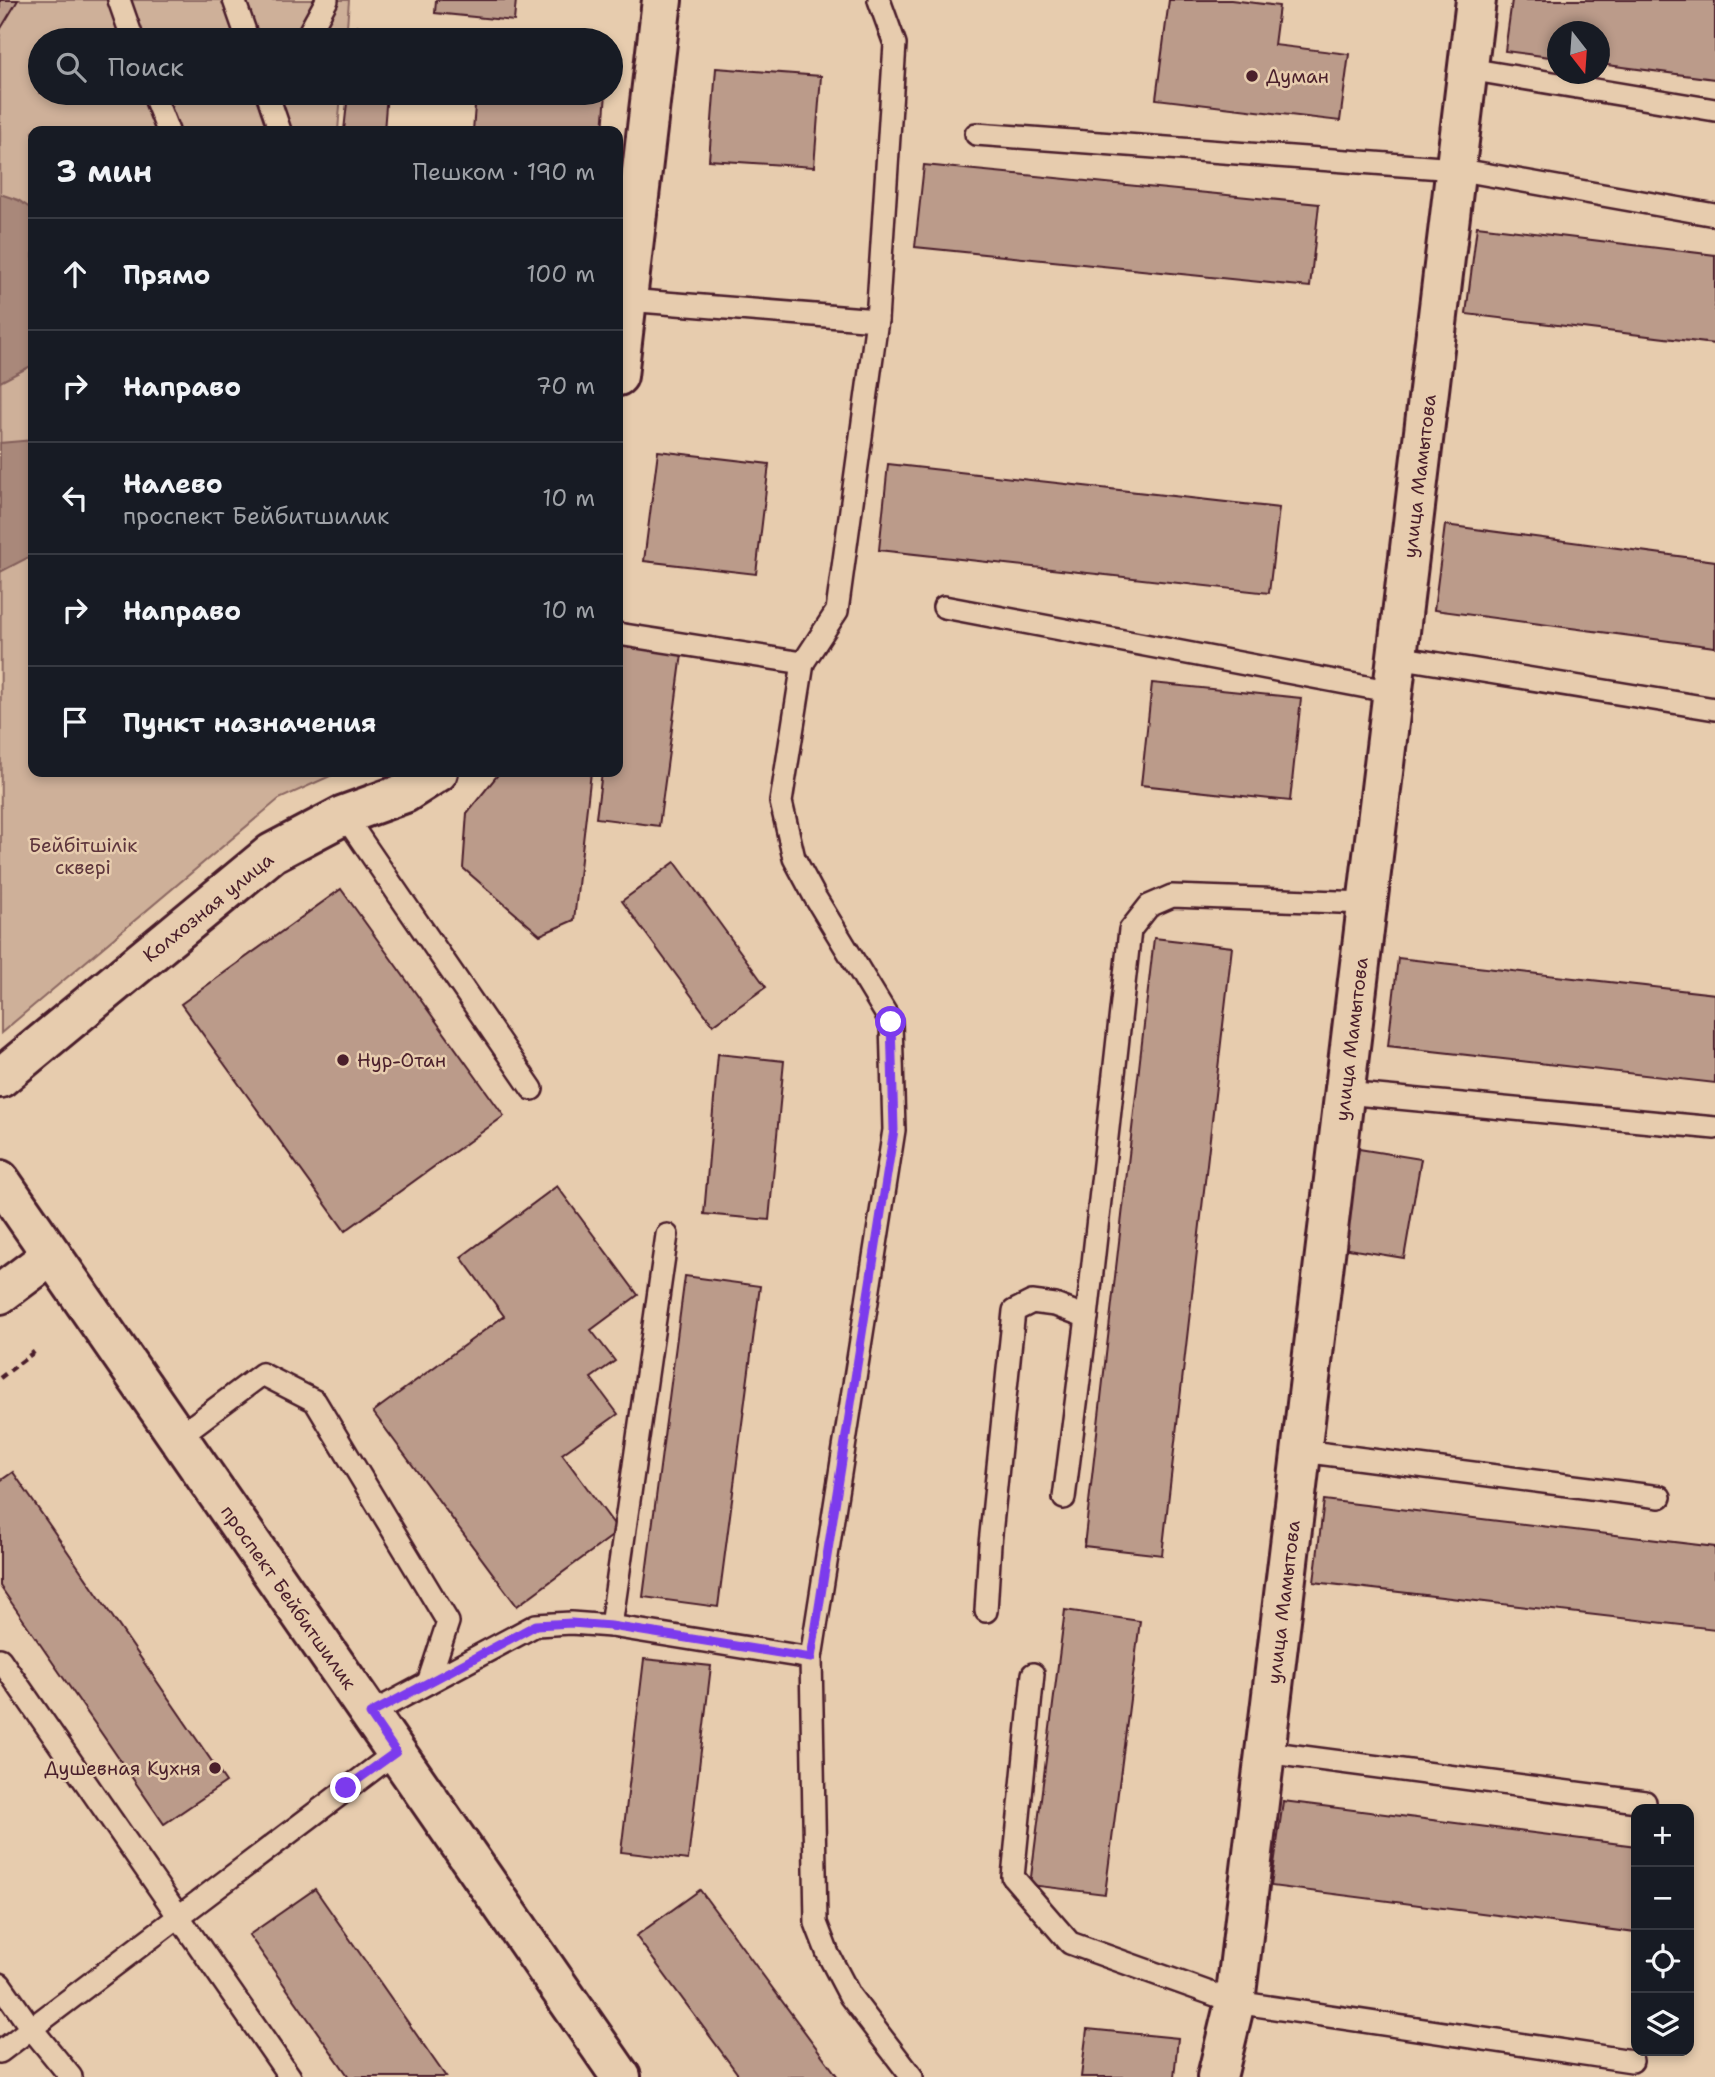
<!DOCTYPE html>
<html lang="ru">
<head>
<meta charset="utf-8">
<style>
  body { margin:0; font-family:"Shantell Sans",sans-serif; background:#20242c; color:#f1f3f6 }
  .controls { position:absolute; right:21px; bottom:21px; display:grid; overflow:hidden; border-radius:14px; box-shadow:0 4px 10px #0003 }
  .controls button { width:63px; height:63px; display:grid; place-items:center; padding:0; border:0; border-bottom:2px solid #363941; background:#171b24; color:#f1f3f6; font:35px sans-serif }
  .compass { position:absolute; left:1547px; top:21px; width:63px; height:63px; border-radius:50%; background:#171b24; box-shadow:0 4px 10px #0003; rotate:163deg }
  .stop { position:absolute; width:21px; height:21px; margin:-16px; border:5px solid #7c3aed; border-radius:50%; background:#fff }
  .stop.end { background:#7c3aed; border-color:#fff; box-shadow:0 2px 7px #0008 }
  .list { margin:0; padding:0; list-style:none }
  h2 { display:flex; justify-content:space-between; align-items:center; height:91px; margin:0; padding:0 28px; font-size:30px }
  h2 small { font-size:23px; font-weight:400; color:#9ea1a6 }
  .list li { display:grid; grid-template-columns:46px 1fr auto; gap:21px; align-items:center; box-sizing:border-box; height:112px; padding:0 28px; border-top:2px solid #363941 }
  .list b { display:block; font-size:26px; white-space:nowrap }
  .list p { margin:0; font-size:23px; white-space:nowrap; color:#9ea1a6 }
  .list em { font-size:23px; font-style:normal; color:#9ea1a6 }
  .icon { flex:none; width:38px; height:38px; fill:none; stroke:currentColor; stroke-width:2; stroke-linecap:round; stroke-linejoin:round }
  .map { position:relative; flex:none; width:1715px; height:2077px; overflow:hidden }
  .search { position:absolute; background:#171b24; box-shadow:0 4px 10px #0003; left:28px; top:28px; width:595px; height:77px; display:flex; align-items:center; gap:18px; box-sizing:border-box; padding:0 24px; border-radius:38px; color:#9ea1a6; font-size:26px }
  .panel { position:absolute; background:#171b24; box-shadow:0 4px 10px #0003; left:28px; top:126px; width:595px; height:651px; border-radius:14px }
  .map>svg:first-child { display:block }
  .green { fill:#ceb099; stroke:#8c6862; stroke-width:2 }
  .water { fill:#a9887a; stroke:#835e5a; stroke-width:2 }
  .building { fill:#bb9b8a; stroke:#4a1f2b; stroke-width:2 }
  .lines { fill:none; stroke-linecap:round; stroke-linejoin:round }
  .lane-casing { stroke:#4a1f2b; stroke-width:26 }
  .street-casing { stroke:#4a1f2b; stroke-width:44 }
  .secondary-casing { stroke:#4a1f2b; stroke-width:44 }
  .primary-casing { stroke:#4a1f2b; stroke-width:44 }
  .path { stroke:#4a1f2b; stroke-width:4.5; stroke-dasharray:7 5; stroke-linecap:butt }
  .lane { stroke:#e7ccae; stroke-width:21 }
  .street { stroke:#e7ccae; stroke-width:38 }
  .secondary { stroke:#e7ccae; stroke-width:38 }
  .primary { stroke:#e7ccae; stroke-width:38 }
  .route { stroke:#7c3aed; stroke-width:9 }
  .poi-dot { fill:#4a1f2b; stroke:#e7ccae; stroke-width:2.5 }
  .labels { text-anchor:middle; stroke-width:5; stroke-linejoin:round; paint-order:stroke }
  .poi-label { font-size:19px; fill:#4a1f2b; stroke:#e7ccae; text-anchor:start }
  .street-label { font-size:19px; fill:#4a1f2b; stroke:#e7ccae }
  .park-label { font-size:19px; fill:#5e353c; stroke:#e7ccae }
</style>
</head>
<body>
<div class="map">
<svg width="1715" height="2077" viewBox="0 0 1715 2077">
  <rect width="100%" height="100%" fill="#e7ccae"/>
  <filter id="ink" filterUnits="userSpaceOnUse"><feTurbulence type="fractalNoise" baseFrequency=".0143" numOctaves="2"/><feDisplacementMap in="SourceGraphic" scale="14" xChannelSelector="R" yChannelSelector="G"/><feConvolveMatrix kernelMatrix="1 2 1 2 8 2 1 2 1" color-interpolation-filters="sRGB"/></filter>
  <g filter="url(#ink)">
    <path class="green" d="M 0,0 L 349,0 L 346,40 L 40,40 L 40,93 L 341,93 L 338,131 L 33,131 L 33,772 L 339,772 L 279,799 L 1,1033 Z"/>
    <g class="water">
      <path d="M 0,194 L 18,200 L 33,210 L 33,365 L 0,382 Z"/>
      <path d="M 33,440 L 33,555 L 0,572 L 0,443 Z"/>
    </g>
    <g class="building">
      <path d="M 0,0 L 18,0 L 0,30 Z"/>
      <path d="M 436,0 L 516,0 L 514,21 L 435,13 Z"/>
      <path d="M 1169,0 L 1231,0 L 1279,6 L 1274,45 L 1349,54 L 1340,121 L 1156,99 Z"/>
      <path d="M 1512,0 L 1715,0 L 1715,79 L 1600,64 L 1600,32 L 1558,32 L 1558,58 L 1505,51 Z"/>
      <path d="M 354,26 L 393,30 L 392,40 L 353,40 Z"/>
      <path d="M 716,68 L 821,76 L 814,167 L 709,160 Z"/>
      <path d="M 348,93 L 387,93 L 384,131 L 344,131 Z"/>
      <path d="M 476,93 L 606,93 L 603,131 L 473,131 Z"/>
      <path d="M 924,165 L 1319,204 L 1310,287 L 915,247 Z"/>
      <path d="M 1477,226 L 1715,255 L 1715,344 L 1466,314 Z"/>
      <path d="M 658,451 L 769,464 L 756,574 L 644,561 Z"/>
      <path d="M 888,464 L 1279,508 L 1269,593 L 879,550 Z"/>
      <path d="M 1445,525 L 1715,561 L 1715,647 L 1434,610 Z"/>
      <path d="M 620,645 L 682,654 L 659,826 L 596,818 L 602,772 L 618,772 L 618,661 Z"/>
      <path d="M 1152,683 L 1301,698 L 1290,801 L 1141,785 Z"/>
      <path d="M 500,772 L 591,772 L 574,920 L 540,935 L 463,868 L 467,813 Z"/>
      <path d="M 675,862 L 766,987 L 713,1025 L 622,901 Z"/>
      <path d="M 341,889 L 504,1116 L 345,1231 L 181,1004 Z"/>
      <path d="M 1154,938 L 1232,947 L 1162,1555 L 1084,1546 Z"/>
      <path d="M 1398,958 L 1715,994 L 1715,1083 L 1388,1046 Z"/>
      <path d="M 718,1054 L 784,1061 L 769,1220 L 704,1214 Z"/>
      <path d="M 1359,1149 L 1421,1159 L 1404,1258 L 1342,1248 Z"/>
      <path d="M 557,1186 L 638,1295 L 591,1330 L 615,1361 L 591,1378 L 618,1414 L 562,1454 L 619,1531 L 517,1606 L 373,1412 L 504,1316 L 461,1257 Z"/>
      <path d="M 685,1276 L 760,1286 L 718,1607 L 643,1597 Z"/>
      <path d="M 13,1472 L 226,1782 L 164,1824 L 0,1586 L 0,1481 Z"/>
      <path d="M 1324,1500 L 1715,1547 L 1715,1629 L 1314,1582 Z"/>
      <path d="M 1065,1610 L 1140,1621 L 1105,1894 L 1030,1885 Z"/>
      <path d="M 644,1659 L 711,1666 L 688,1860 L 621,1852 Z"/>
      <path d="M 1283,1801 L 1636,1846 L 1636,1933 L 1271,1886 Z"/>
      <path d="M 315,1889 L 446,2077 L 349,2077 L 249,1935 Z"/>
      <path d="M 700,1890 L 838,2077 L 740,2077 L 636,1936 Z"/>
      <path d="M 1087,2029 L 1178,2038 L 1174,2077 L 1081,2077 Z"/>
    </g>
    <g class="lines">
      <defs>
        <g id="lane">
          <path d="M 119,0 L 133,40"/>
          <path d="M 234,0 L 248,40"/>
          <path d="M 305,40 L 327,0"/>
          <path d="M 1468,69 L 1715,110"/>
          <path d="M 153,93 L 168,131"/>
          <path d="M 267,93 L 280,131"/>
          <path d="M 976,134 L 1456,169 L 1715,215"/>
          <path d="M 627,300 L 877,320 L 837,611 L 803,663 L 781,802 L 794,858 L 815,897 L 891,1022 L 894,1130 L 811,1658 L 816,1923 L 828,1954 L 850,1996 L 912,2077"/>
          <path d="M 877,320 L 895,44 L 879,0"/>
          <path d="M 944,607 L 1393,692"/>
          <path d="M 618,634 L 803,663"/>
          <path d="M 1397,657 L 1715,709"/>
          <path d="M 344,815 L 532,1089"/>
          <path d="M 1345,1093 L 1715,1128"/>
          <path d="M 178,1437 L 262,1374 L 315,1401 L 448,1622 L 428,1683"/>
          <path d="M 1302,1451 L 1660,1497"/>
          <path d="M 1064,1498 L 1087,1317 L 1130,930 L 1149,906 L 1172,896 L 1367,903"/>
          <path d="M 986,1611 L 990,1544 L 1014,1311 L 1032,1302 L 1055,1305 L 1087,1317"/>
          <path d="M 611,1626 L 667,1235"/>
          <path d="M 0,1659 L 290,2077"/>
          <path d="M 1033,1674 L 1013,1877 L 1070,1943 L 1235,2002 L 1632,2061"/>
          <path d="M 370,1714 L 536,1625 L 571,1623 L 611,1626 L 811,1658"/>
          <path d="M 1265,1752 L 1645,1802"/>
          <path d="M 0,1984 L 31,2028 L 71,2077"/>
          <path d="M 0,2052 L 396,1752"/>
        </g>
        <g id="street">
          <path d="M 618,376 L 662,0"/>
          <path d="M 0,1078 L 272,853 L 344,815 L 405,793 L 438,772"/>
          <path d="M 1217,2077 L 1235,2002 L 1476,0"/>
        </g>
        <path id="secondary" d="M 0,1294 L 52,1255"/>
        <path id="primary" d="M 0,1180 L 621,2077"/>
      </defs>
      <use href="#lane" class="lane-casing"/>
      <use href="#street" class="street-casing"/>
      <use href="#secondary" class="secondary-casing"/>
      <use href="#primary" class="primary-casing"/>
      <path class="path" d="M 0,1378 L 38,1349"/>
      <use href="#lane" class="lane"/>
      <use href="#street" class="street"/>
      <use href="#secondary" class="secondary"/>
      <use href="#primary" class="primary"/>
    </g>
  </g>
  <g class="lines" filter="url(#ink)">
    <path class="route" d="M 346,1788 L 396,1752 L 370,1714 L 536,1625 L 571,1623 L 611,1626 L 811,1658 L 894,1130 L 891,1022"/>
  </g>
  <g class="poi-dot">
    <circle cx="1252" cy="76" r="7"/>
    <circle cx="343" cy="1060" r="7"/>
    <circle cx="215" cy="1768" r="7"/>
  </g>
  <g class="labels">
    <g class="poi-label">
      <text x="1266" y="83">Думан</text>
      <text x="357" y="1067">Нур-Отан</text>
      <text x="201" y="1775" text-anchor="end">Душевная Кухня</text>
    </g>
    <g class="street-label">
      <text transform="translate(1419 476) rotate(-83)" y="7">улица Мамытова</text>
      <text transform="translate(208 907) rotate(-39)" y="7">Колхозная улица</text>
      <text transform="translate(1351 1039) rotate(-83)" y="7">улица Мамытова</text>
      <text transform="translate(289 1597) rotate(55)" y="7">проспект Бейбитшилик</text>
      <text transform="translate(1283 1602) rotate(-83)" y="7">улица Мамытова</text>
    </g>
    <g class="park-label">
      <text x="83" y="852">Бейбітшілік<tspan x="83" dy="22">сквері</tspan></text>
    </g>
  </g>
</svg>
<div class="controls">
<button>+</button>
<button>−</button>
<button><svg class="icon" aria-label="locate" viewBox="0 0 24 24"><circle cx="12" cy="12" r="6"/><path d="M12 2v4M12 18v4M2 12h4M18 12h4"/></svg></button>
<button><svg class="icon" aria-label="layers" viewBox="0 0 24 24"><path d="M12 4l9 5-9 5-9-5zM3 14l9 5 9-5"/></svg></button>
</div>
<svg class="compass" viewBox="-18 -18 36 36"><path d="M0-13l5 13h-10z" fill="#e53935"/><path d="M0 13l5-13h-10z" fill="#9ea1a6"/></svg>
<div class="stop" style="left:891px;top:1022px"></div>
<div class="stop end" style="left:346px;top:1788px"></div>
<div class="search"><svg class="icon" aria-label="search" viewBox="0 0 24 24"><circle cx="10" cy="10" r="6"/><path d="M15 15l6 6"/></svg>Поиск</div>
<section class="panel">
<h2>3 мин<small>Пешком · 190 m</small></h2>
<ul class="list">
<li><svg class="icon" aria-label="ahead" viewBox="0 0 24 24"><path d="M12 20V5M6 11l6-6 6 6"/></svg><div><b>Прямо</b></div><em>100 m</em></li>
<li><svg class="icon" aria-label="right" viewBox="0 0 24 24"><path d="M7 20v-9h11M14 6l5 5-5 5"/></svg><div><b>Направо</b></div><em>70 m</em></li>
<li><svg class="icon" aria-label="left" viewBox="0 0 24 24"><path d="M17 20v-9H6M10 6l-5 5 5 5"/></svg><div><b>Налево</b><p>проспект Бейбитшилик</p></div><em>10 m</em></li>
<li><svg class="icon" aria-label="right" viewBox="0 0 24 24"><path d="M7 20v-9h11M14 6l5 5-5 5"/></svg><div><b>Направо</b></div><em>10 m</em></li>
<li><svg class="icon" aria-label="arrive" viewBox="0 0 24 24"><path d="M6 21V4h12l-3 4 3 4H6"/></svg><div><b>Пункт назначения</b></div></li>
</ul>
</section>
</div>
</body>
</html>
